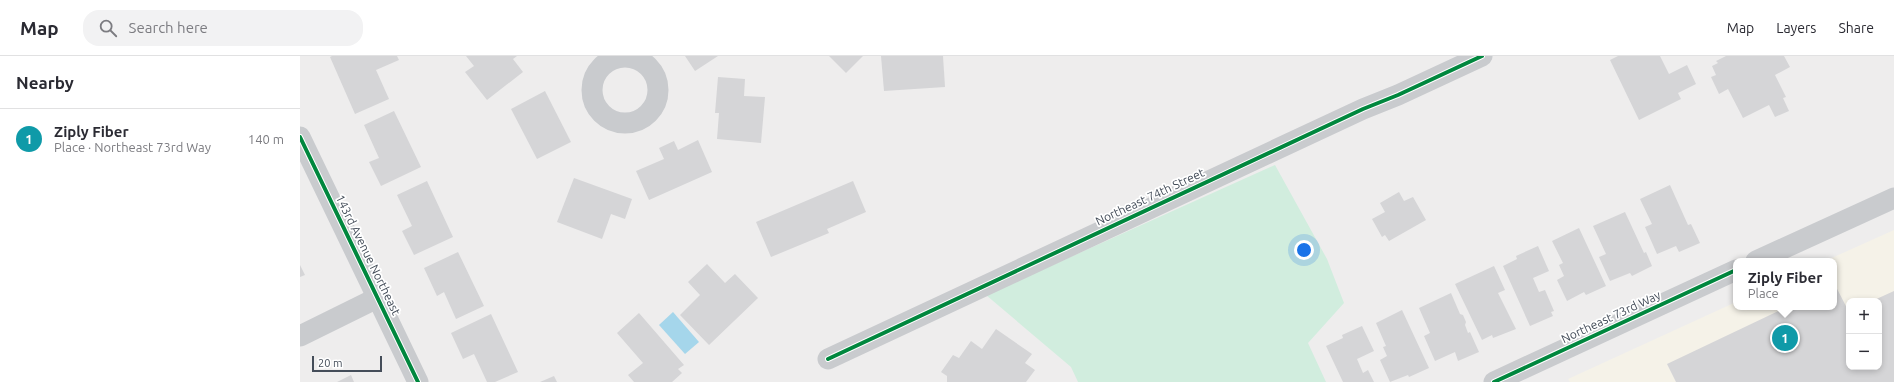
<!DOCTYPE html>
<html lang="en">
<head>
<meta charset="utf-8">
<style>
  body { margin:0; font-family:Ubuntu,sans-serif; background:#f2f2f3; color:#2b2b33 }
  .controls { position:absolute; right:12px; bottom:12px; display:grid; overflow:hidden; border-radius:8px; box-shadow:0 2px 6px #0003 }
  .controls button { width:36px; height:36px; display:grid; place-items:center; padding:0; border:0; border-bottom:1px solid #e1e1e2; background:#fff; color:#2b2b33; font:20px sans-serif }
  .scale { position:absolute; left:12px; bottom:10px; width:70px; box-sizing:border-box; padding-left:4px; border:2px solid #444d59; border-top:0; font-size:11px; line-height:14px; white-space:nowrap; color:#444d59; -webkit-text-stroke:3px #fff; paint-order:stroke }
  .you { position:absolute; left:1004px; top:194px; width:14px; height:14px; margin:-10px; border:3px solid #fff; border-radius:50%; background:#1a73e8; box-shadow:0 0 0 6px #1a73e833 }
  .badge { display:grid; place-items:center; width:26px; height:26px; border-radius:50%; background:#80858d; color:#fff; font-size:13px; font-weight:700 }
  .pin { position:absolute; translate:-50% -50%; border:2px solid #fff; box-shadow:0 1px 4px #0006 }
  .popup { position:absolute; left:1433px; top:202px; width:104px; height:52px; box-sizing:border-box; display:grid; place-content:center; border-radius:8px; background:#fff; filter:drop-shadow(0 1px 3px #0005); font-size:13px; white-space:nowrap; color:#7c7c81 }
  .popup b { font-size:15px; color:#2b2b33 }
  .popup::after { content:''; position:absolute; left:50%; top:100%; margin-left:-8px; border:8px solid transparent; border-top-color:#fff }
  .list { margin:0; padding:0; list-style:none }
  h2 { display:flex; justify-content:space-between; align-items:center; height:52px; margin:0; padding:0 16px; font-size:17px }
  h2 small { font-size:13px; font-weight:400; color:#7c7c81 }
  .list li { display:grid; grid-template-columns:26px 1fr auto; gap:12px; align-items:center; box-sizing:border-box; height:60px; padding:0 16px; border-top:1px solid #e1e1e2 }
  .list b { display:block; font-size:15px; white-space:nowrap }
  .list p { margin:0; font-size:13px; white-space:nowrap; color:#7c7c81 }
  .list em { font-size:13px; font-style:normal; color:#7c7c81 }
  .icon { flex:none; width:22px; height:22px; fill:none; stroke:currentColor; stroke-width:2; stroke-linecap:round; stroke-linejoin:round }
  .map { position:relative; flex:none; width:1594px; height:326px; overflow:hidden }
  header { display:flex; align-items:center; gap:24px; box-sizing:border-box; height:56px; padding:0 20px; background:#fff; border-bottom:1px solid #e1e1e2 }
  header strong { font-size:19px }
  nav { display:flex; gap:22px; margin-inline-start:auto; font-size:14px }
  .search { width:280px; height:36px; background:#f2f2f3; display:flex; align-items:center; gap:10px; box-sizing:border-box; padding:0 14px; border-radius:16px; color:#7c7c81; font-size:15px }
  main { display:flex }
  aside { flex:1; background:#fff }
  .map>svg:first-child { display:block }
  .commercial { fill:#f5f2e8; fill-rule:evenodd }
  .green { fill:#d1edde }
  .water { fill:#a5d6eb }
  .building { fill:#d5d5d7 }
  .lines { fill:none; stroke-linecap:round; stroke-linejoin:round }
  .street { stroke:#c9cbce; stroke-width:21 }
  .cycleway-casing { stroke:#fff; stroke-width:6 }
  .cycleway { stroke:#00873e; stroke-width:4 }
  .labels { text-anchor:middle; stroke-width:3.5; stroke-linejoin:round; paint-order:stroke }
  .street-label { font-size:12px; fill:#444d59; stroke:#fff }
</style>
</head>
<body>
<header>
<strong>Map</strong>
<div class="search"><svg class="icon" aria-label="search" viewBox="0 0 24 24"><circle cx="10" cy="10" r="6"/><path d="M15 15l6 6"/></svg>Search here</div>
<nav><a>Map</a><a>Layers</a><a>Share</a></nav>
</header>
<main>
<aside>
<h2>Nearby<small></small></h2>
<ul class="list">
<li><span class="badge" style="background:#0f9aa8">1</span><div><b>Ziply Fiber</b><p>Place · Northeast 73rd Way</p></div><em>140 m</em></li>
</ul>
</aside>
<div class="map">
<svg width="1594" height="326" viewBox="0 0 1594 326">
  <rect width="100%" height="100%" fill="#eeeded"/>
  <path class="commercial" d="M 1594,174 L 1594,326 L 1270,326 L 1268,323 L 1436,246 L 1436,251 L 1534,251 L 1534,205 L 1525,205 ZM 1549,245 L 1579,245 L 1579,311 L 1549,311 Z"/>
  <path class="green" d="M 975,109 L 1027,203 L 1044,247 L 1008,287 L 1026,326 L 778,326 L 771,311 L 686,239 Z"/>
  <path class="water" d="M 373,256 L 399,286 L 385,298 L 359,269 Z"/>
  <g class="building">
    <path d="M 32,0 L 97,0 L 99,4 L 76,14 L 89,43 L 55,58 L 30,1 Z"/>
    <path d="M 166,0 L 217,0 L 213,3 L 223,16 L 187,44 L 165,16 L 174,10 Z"/>
    <path d="M 385,0 L 418,0 L 395,15 Z"/>
    <path d="M 529,0 L 563,0 L 546,17 Z"/>
    <path d="M 581,0 L 643,0 L 645,31 L 584,35 Z"/>
    <path d="M 1318,0 L 1360,0 L 1369,18 L 1387,9 L 1396,28 L 1378,37 L 1381,43 L 1339,64 L 1310,4 Z"/>
    <path d="M 1426,0 L 1484,0 L 1490,11 L 1475,19 L 1486,41 L 1483,42 L 1489,55 L 1475,61 L 1469,49 L 1443,62 L 1428,33 L 1419,38 L 1411,21 L 1416,19 L 1412,10 L 1418,7 L 1416,5 Z"/>
    <path d="M 418,21 L 445,23 L 444,40 L 465,41 L 461,87 L 417,83 L 419,57 L 415,57 Z"/>
    <path d="M 245,35 L 271,86 L 237,103 L 211,53 Z"/>
    <path d="M 94,55 L 121,111 L 81,130 L 69,106 L 79,102 L 64,69 Z"/>
    <path d="M 398,84 L 412,116 L 349,144 L 336,115 L 364,103 L 359,92 L 374,85 L 378,94 Z"/>
    <path d="M 274,122 L 332,143 L 325,163 L 311,158 L 302,183 L 257,166 Z"/>
    <path d="M 127,125 L 153,181 L 114,199 L 102,175 L 112,170 L 97,139 Z"/>
    <path d="M 553,125 L 566,156 L 527,173 L 529,177 L 471,201 L 456,166 Z"/>
    <path d="M 1370,129 L 1388,169 L 1391,168 L 1400,187 L 1379,196 L 1376,190 L 1357,198 L 1345,171 L 1352,168 L 1340,143 Z"/>
    <path d="M 1099,136 L 1104,145 L 1113,141 L 1126,164 L 1089,185 L 1085,179 L 1082,181 L 1072,163 L 1085,156 L 1080,147 Z"/>
    <path d="M 1325,156 L 1344,197 L 1346,196 L 1352,210 L 1332,220 L 1330,217 L 1310,225 L 1299,201 L 1306,198 L 1293,170 Z"/>
    <path d="M 1279,172 L 1306,230 L 1286,239 L 1284,236 L 1267,245 L 1257,224 L 1264,220 L 1259,209 L 1263,207 L 1252,185 Z"/>
    <path d="M 1238,190 L 1249,215 L 1233,222 L 1239,236 L 1245,234 L 1254,255 L 1251,256 L 1253,260 L 1230,270 L 1203,210 L 1217,203 L 1216,200 Z"/>
    <path d="M 158,196 L 184,250 L 156,263 L 144,236 L 137,240 L 124,212 Z"/>
    <path d="M 407,208 L 425,227 L 435,218 L 458,242 L 409,289 L 380,259 L 400,239 L 388,226 Z"/>
    <path d="M 0,209 L 5,219 L 0,221 Z"/>
    <path d="M 1194,210 L 1205,234 L 1198,237 L 1216,273 L 1193,282 L 1192,279 L 1182,284 L 1155,228 Z"/>
    <path d="M 1534,227 L 1549,256 L 1549,311 L 1579,311 L 1579,245 L 1572,245 L 1594,235 L 1594,326 L 1376,326 L 1367,308 L 1487,251 L 1534,251 Z"/>
    <path d="M 1151,237 L 1160,258 L 1163,259 L 1166,266 L 1165,269 L 1168,277 L 1170,276 L 1179,296 L 1158,305 L 1155,296 L 1135,305 L 1124,280 L 1130,277 L 1119,252 Z"/>
    <path d="M 1102,254 L 1129,312 L 1109,321 L 1108,319 L 1090,326 L 1080,304 L 1087,300 L 1083,291 L 1086,290 L 1076,267 Z"/>
    <path d="M 339,257 L 384,309 L 378,313 L 382,317 L 372,326 L 334,326 L 328,319 L 343,307 L 317,277 Z"/>
    <path d="M 191,258 L 218,316 L 195,326 L 187,326 L 174,298 L 163,303 L 151,277 Z"/>
    <path d="M 1062,270 L 1074,295 L 1057,303 L 1063,317 L 1068,314 L 1074,326 L 1043,326 L 1026,290 L 1043,282 L 1042,279 Z"/>
    <path d="M 696,273 L 732,298 L 725,307 L 735,314 L 726,326 L 647,326 L 647,320 L 641,316 L 653,299 L 659,302 L 671,285 L 682,293 Z"/>
    <path d="M 51,319 L 54,326 L 37,326 Z"/>
    <path d="M 254,320 L 257,326 L 240,326 Z"/>
  </g>
  <g class="lines">
    <g class="street">
      <circle cx="325" cy="34" r="33"/>
      <path d="M 0,81 L 118,326"/>
      <path d="M 1456,205 L 1594,142"/>
      <path d="M 0,280 L 77,242"/>
      <path d="M 528,303 L 1063,53 L 1098,39 L 1182,0"/>
      <path d="M 1194,326 L 1436,214"/>
    </g>
    <defs>
      <g id="cycleway">
        <path d="M 0,81 L 118,326"/>
        <path d="M 528,303 L 1063,53 L 1098,39 L 1182,0"/>
        <path d="M 1194,326 L 1436,214"/>
      </g>
    </defs>
    <use href="#cycleway" class="cycleway-casing"/>
    <use href="#cycleway" class="cycleway"/>
  </g>
  <g class="labels">
    <g class="street-label">
      <text transform="translate(850 141) rotate(-25)" y="4">Northeast 74th Street</text>
      <text transform="translate(68 199) rotate(64)" y="4">143rd Avenue Northeast</text>
      <text transform="translate(1311 261) rotate(-25)" y="4">Northeast 73rd Way</text>
    </g>
  </g>
</svg>
<div class="controls">
<button>+</button>
<button>−</button>
</div>
<div class="scale">20 m</div>
<div class="you"></div>
<div class="pin badge" style="left:1485px;top:282px;background:#0f9aa8">1</div>
<div class="popup"><b>Ziply Fiber</b>Place</div>
</div>
</main>
</body>
</html>
